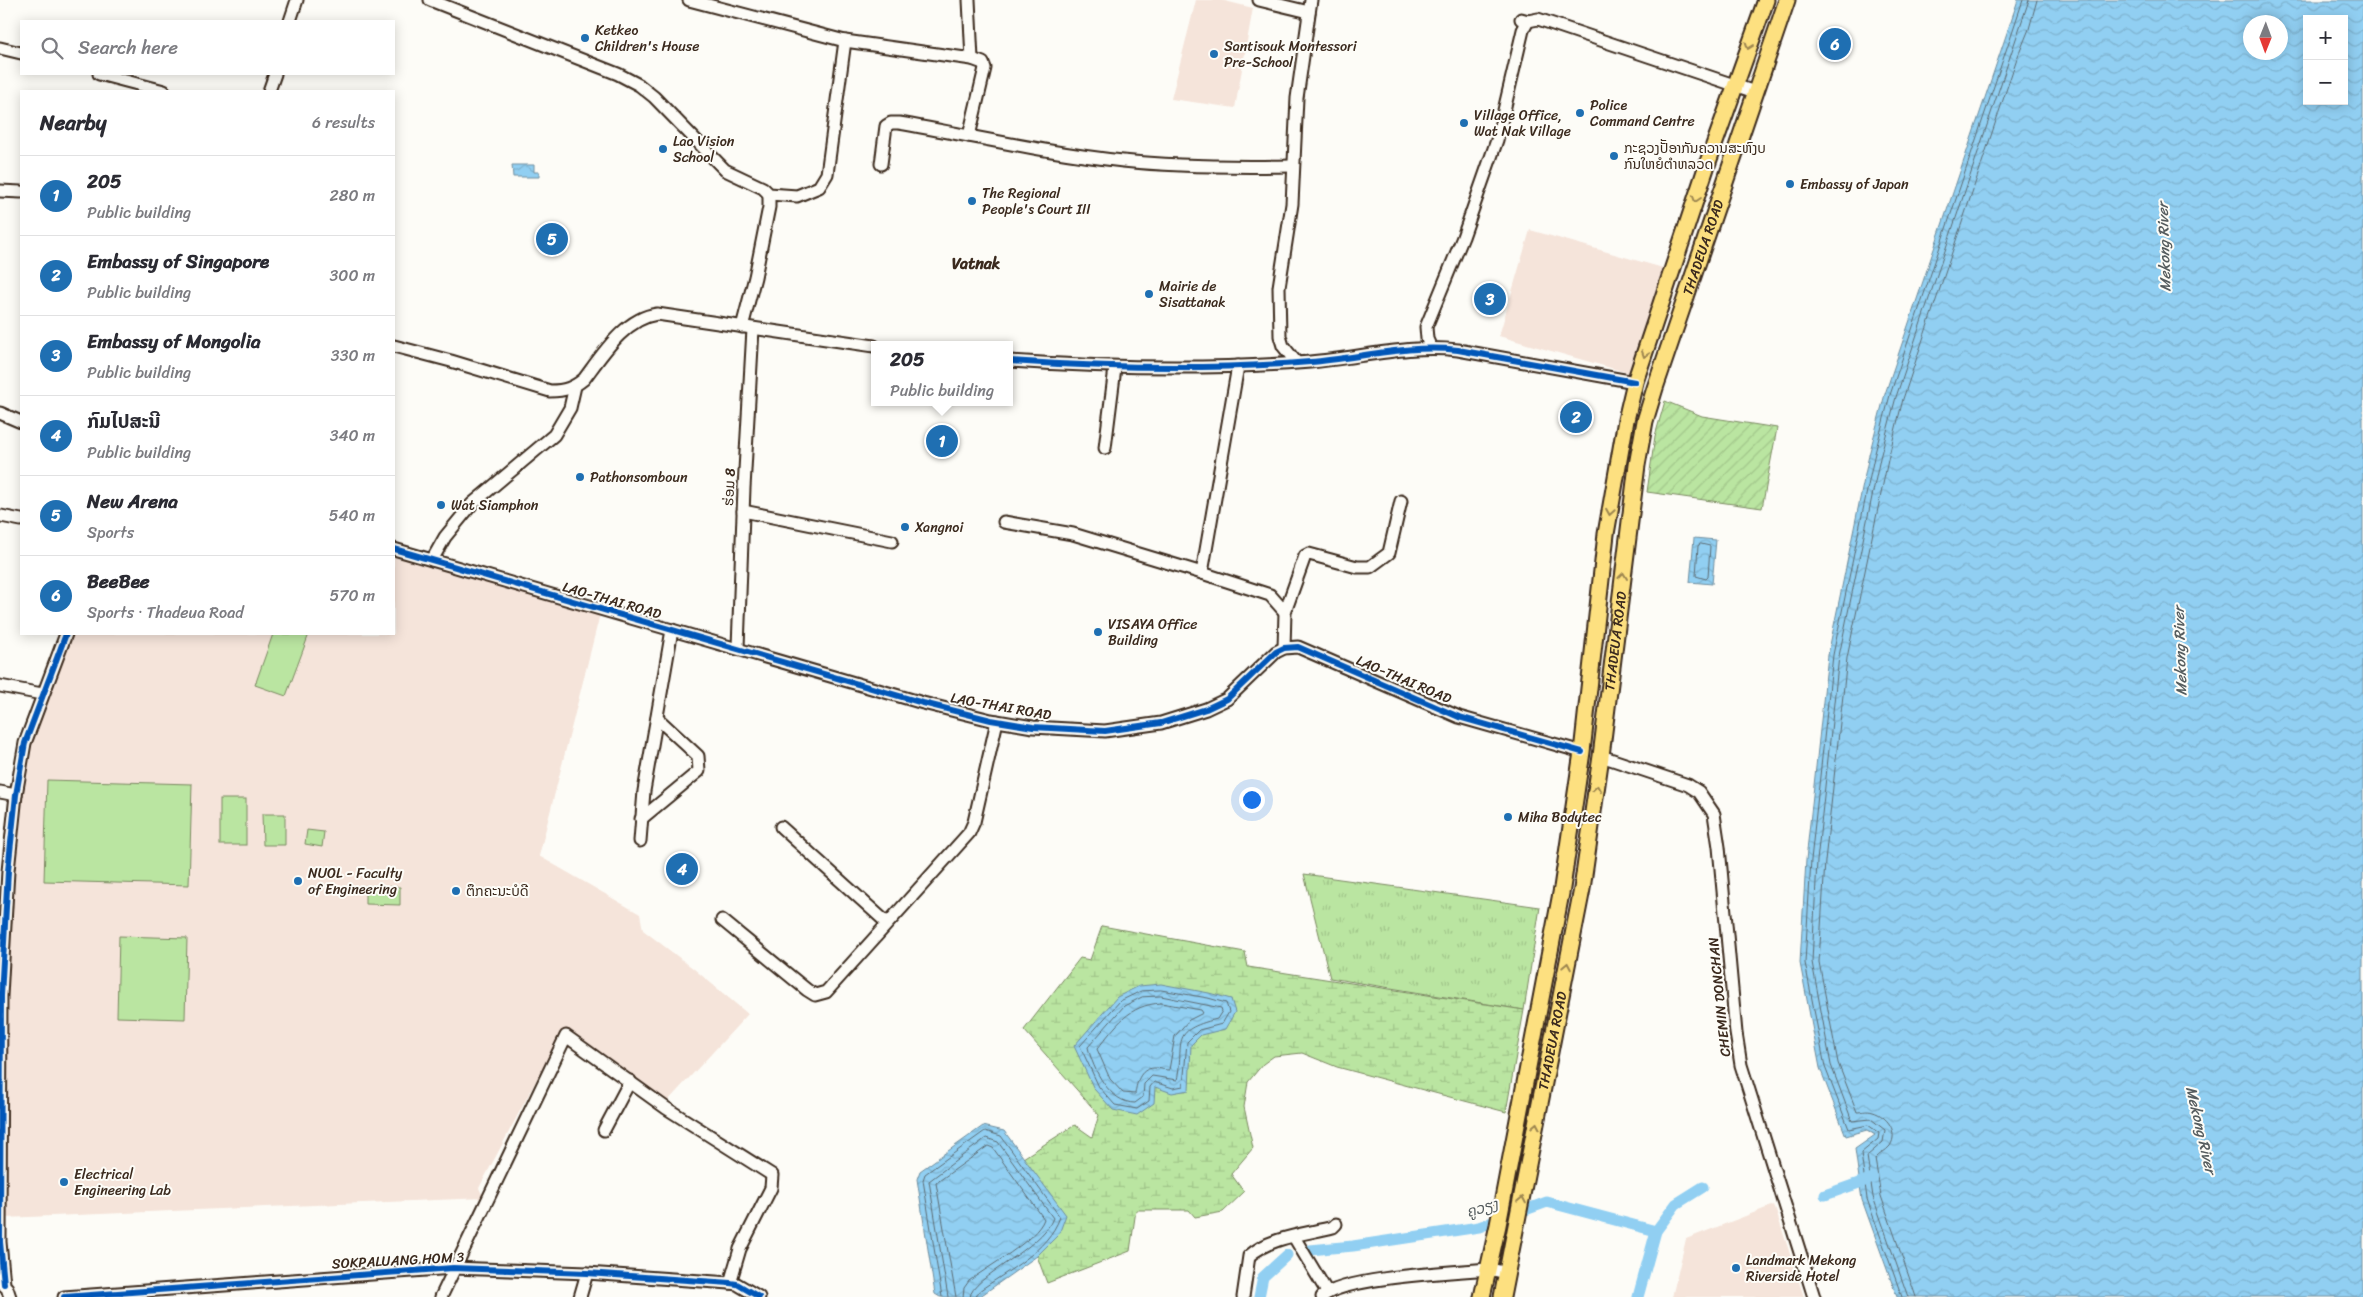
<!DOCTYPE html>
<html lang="en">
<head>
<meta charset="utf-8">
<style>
  body { margin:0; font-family:Sriracha,"Noto Sans Lao",sans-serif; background:#f7f7f7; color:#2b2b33 }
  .controls { position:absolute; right:15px; top:15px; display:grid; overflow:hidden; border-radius:0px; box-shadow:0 2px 12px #0003 }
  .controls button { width:45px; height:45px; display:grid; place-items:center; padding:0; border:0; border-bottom:1px solid #e1e1e2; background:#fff; color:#2b2b33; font:25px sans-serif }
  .compass { position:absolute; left:2243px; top:15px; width:45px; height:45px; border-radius:50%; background:#fff; box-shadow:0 2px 12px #0003; rotate:181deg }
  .you { position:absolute; left:1251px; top:799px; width:18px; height:18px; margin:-12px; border:4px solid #fff; border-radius:50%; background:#1a73e8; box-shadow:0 0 0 8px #1a73e833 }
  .badge { display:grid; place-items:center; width:32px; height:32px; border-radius:50%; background:#1f6fb2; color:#fff; font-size:16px; font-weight:700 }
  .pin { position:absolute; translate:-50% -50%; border:2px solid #fff; box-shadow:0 1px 5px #0006 }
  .popup { position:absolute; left:871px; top:341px; width:142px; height:65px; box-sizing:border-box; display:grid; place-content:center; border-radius:0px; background:#fff; filter:drop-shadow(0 1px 4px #0005); font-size:16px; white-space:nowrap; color:#7c7c81 }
  .popup b { font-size:19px; color:#2b2b33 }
  .popup::after { content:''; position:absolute; left:50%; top:100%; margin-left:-10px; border:10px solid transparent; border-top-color:#fff }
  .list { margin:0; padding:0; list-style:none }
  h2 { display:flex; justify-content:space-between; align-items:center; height:65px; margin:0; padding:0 20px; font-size:21px }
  h2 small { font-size:16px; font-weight:400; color:#7c7c81 }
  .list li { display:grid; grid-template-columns:32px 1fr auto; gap:15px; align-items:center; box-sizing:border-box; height:80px; padding:0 20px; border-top:1px solid #e1e1e2 }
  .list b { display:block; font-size:19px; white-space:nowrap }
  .list p { margin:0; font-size:16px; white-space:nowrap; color:#7c7c81 }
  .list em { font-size:16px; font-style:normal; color:#7c7c81 }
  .icon { flex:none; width:28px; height:28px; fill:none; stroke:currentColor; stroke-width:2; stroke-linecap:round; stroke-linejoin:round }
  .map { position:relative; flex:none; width:2363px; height:1297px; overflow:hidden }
  .search { position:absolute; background:#fff; box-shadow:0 2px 12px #0003; left:20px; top:20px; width:375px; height:55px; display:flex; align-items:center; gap:12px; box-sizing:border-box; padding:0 18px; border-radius:0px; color:#7c7c81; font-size:19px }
  .panel { position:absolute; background:#fff; box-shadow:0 2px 12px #0003; left:20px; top:90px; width:375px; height:545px; border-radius:0px }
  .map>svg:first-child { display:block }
  .built { fill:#f5e4da }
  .grass { fill:url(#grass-tufts); stroke:#7a8860 }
  .wetland { fill:url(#wetland-marsh); stroke:#7a8860 }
  .garden { fill:url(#garden-furrows); stroke:#7a8860 }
  .pitch { fill:#bae5a1; stroke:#7a8860 }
  .water { fill:url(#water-waves); stroke:#6f8d9d; fill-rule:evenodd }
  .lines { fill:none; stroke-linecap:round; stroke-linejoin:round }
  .shore { stroke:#5d6c73; stroke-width:1 }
  .canal { stroke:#91cff2; stroke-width:11 }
  .minor-casing { stroke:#3b2a1e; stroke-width:15 }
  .major-casing { stroke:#3b2a1e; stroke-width:19 }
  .minor { stroke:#fdfcf7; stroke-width:11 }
  .major { stroke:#fde080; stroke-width:15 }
  .cycleway-casing { stroke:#fdfcf7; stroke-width:9 }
  .cycleway { stroke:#0057b8; stroke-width:6 }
  .oneway { stroke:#9c854f }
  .poi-dot { fill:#1f6fb2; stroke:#fdfcf7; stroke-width:2 }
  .labels { text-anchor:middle; stroke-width:4; stroke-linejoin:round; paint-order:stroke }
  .poi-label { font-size:14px; fill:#3b2a1e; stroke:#fdfcf7; text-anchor:start }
  .street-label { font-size:14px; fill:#3b2a1e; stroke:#fdfcf7 }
  .water-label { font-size:15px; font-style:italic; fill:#555c5e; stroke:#fdfcf7 }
  .quarter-label { font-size:16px; font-weight:bold; fill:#3b2a1e; stroke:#fdfcf7 }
</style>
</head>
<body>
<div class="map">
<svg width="2363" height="1297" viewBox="0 0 2363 1297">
  <defs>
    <pattern id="grass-tufts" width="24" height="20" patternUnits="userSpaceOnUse" patternTransform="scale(1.25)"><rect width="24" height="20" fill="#bae5a1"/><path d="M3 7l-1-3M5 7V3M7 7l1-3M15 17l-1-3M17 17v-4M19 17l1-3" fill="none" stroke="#a1c58a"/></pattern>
    <pattern id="wetland-marsh" width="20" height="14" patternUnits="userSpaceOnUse" patternTransform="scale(1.25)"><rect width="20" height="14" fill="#bae5a1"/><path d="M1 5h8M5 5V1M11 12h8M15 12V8" fill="none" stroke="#a1c58a"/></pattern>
    <pattern id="garden-furrows" width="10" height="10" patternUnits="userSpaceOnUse" patternTransform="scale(1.25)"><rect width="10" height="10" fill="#bae5a1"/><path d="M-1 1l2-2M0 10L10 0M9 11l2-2" fill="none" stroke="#a1c58a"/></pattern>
    <pattern id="water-waves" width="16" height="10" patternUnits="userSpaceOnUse" patternTransform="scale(1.25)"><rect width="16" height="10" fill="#91cff2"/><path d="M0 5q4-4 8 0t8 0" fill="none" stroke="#7eb2cf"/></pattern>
  </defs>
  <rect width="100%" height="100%" fill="#fdfcf7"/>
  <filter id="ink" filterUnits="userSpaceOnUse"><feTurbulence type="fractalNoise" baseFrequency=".02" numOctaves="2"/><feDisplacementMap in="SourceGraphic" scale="10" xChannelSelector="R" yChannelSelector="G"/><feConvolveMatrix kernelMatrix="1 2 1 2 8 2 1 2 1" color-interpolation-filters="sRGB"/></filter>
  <g filter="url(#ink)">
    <g class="built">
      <path d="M 1196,0 L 1221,0 L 1253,8 L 1235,108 L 1171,99 Z"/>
      <path d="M 1530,230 L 1663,268 L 1632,374 L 1499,336 Z"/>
      <path d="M 394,552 L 600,614 L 539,856 L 640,914 L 643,930 L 694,969 L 748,1014 L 666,1103 L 563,1030 L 479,1188 L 484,1198 L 4,1218 L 6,994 L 10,907 L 20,797 L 29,744 L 71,634 L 394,634 Z"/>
      <path d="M 1774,1205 L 1804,1297 L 1672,1297 L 1686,1239 Z"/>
    </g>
    <path class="grass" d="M 1304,874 L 1540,907 L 1524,1010 L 1330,978 Z"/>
    <path class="wetland" d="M 1102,926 L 1245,952 L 1248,967 L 1524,1010 L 1506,1112 L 1337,1067 L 1302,1053 L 1274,1056 L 1263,1064 L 1248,1082 L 1244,1107 L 1253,1148 L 1231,1174 L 1244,1192 L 1223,1212 L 1195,1217 L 1189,1210 L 1136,1210 L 1130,1251 L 1047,1283 L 1037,1256 L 1059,1234 L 1023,1158 L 1075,1125 L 1092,1137 L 1099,1115 L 1024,1030 L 1080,958 L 1090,960 Z"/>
    <path class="garden" d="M 1665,401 L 1702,416 L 1777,428 L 1762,508 L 1647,492 L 1655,436 Z"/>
    <g class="pitch">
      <path d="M 273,634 L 309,634 L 286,696 L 255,685 Z"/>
      <path d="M 47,780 L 192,784 L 189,885 L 44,881 Z"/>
      <rect x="220" y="799" width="26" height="46"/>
      <path d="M 262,814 L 285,814 L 285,845 L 263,845 Z"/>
      <path d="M 307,830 L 324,832 L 322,847 L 305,844 Z"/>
      <path d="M 365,886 L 400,887 L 400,905 L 365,904 Z"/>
      <path d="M 119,936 L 187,938 L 185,1019 L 117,1017 Z"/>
    </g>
    <g class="water">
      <path d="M 2018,0 L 2363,0 L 2363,1297 L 1897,1297 L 1862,1200 L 1855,1149 L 1875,1135 L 1867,1130 L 1846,1136 L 1820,1068 L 1800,963 L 1806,860 L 1828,655 L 1869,455 L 1885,394 ZM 2307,19 L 2344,19 L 2344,101 L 2307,101 ZM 2250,22 L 2280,22 L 2280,52 L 2250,52 Z"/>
      <path d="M 512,165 L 534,165 L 534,172 L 539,172 L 539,177 L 513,177 Z"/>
      <path d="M 1694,538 L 1716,540 L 1712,584 L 1690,582 Z"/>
      <path d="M 1161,984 L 1209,993 L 1231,999 L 1235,1012 L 1225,1029 L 1201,1035 L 1191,1045 L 1189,1090 L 1172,1093 L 1155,1087 L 1154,1103 L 1137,1115 L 1113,1110 L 1094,1089 L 1074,1046 L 1117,997 L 1139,986 Z"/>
      <path d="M 983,1126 L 1004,1131 L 1066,1215 L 1059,1234 L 1037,1256 L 979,1297 L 940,1297 L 935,1294 L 917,1179 L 920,1171 Z"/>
    </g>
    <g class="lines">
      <g class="shore">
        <path d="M 1701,544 L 1710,546 L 1708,577 L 1706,579 L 1696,576 L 1698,546 Z"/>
        <path d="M 1161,990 L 1208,998 L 1226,1003 L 1229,1012 L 1222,1024 L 1199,1030 L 1187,1042 L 1183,1086 L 1173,1088 L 1154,1082 L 1150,1087 L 1149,1101 L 1137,1109 L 1115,1105 L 1099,1087 L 1080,1046 L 1120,1001 L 1141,991 Z"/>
        <path d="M 1161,996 L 1221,1008 L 1222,1011 L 1217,1019 C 1168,1031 1185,1042 1177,1080 L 1152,1076 L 1144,1084 L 1143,1097 L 1135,1103 C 1110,1103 1093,1070 1088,1047 L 1124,1006 L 1142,997 Z"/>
        <path d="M 1161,1003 L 1201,1010 L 1203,1013 L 1189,1020 L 1175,1036 L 1169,1070 C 1165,1070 1162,1069 1157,1068 C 1140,1067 1137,1081 1135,1094 L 1123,1093 L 1110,1079 L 1097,1049 C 1117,1025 1128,1005 1161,1003 Z"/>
        <path d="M 942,1297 L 923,1180 L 925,1174 L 985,1131 L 1001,1136 L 1060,1217 C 1048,1251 1007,1271 979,1291 L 976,1297"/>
        <path d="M 948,1297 L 929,1181 L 986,1138 L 998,1142 L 1053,1218 C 1042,1249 971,1277 970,1297"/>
        <path d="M 956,1297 L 936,1183 L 988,1146 L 993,1148 L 1044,1219 C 1037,1240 987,1267 969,1281 L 964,1288 L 963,1297"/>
        <path d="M 1902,1297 L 1867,1199 L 1861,1153 L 1878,1139 L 1879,1133 L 1868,1125 L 1849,1129 L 1825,1067 L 1805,963 L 1811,860 L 1833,655 L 1874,457 L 1890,395 L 2023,0"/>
        <path d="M 1908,1297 L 1873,1197 L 1867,1156 L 1883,1142 L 1885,1130 L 1871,1119 L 1852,1121 L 1831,1065 L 1812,962 L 1817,861 L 1839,656 L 1880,458 L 1896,397 L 2029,0"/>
        <path d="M 1916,1297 L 1881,1196 L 1875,1159 C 1879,1154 1886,1151 1890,1146 C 1899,1132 1887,1116 1873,1112 C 1867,1110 1862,1112 1857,1112 L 1838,1063 L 1819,962 L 1825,861 L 1847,658 L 1888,460 L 1903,399 L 2016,61 L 2029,29 L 2037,0"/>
      </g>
      <g class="canal">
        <path d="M 1825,1195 L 1873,1178"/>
        <path d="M 1310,1250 L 1353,1246 L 1479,1227 L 1547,1202 L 1656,1231"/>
        <path d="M 1259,1297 L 1263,1277 L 1287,1255"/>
        <path d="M 1638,1297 L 1656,1231 L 1676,1204 L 1703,1187"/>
      </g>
      <defs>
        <g id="minor">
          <path d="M 430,0 L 618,74 L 639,85 L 654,97 L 725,170 L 763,188 L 769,194 L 797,196 L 819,187 L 827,174 L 845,41"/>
          <path d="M 689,0 L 845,41 L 972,59 L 983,63 L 985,68 L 969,136"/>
          <path d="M 969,0 L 972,59"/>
          <path d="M 1259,0 L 1309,12"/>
          <path d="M 1521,19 L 1528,21 L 1538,19 L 1755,92"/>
          <path d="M 290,21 L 297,0"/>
          <path d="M 0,48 L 21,53"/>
          <path d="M 99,74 L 164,91"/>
          <path d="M 269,91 L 275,74"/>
          <path d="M 881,164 L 886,126 L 891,123 L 899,123 C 974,136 1047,153 1123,161 C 1180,167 1236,167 1293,166"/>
          <path d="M 0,191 L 21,192"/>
          <path d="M 742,327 L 755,277 L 769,207 L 769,194"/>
          <path d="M 394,346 L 451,361 L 550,391 C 565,391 573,388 584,379 C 602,355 625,318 657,314 L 874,346"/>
          <path d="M 1431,348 L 1427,339 L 1426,327 L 1463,237 L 1497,140 L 1523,30 L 1528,21"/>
          <path d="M 1010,361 C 1110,368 1210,370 1310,362 C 1360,358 1408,344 1458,350 L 1635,382"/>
          <path d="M 1296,362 L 1283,346 L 1280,336 L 1279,287 L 1292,204 L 1297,98 L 1311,0"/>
          <path d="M 0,413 L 21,422"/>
          <path d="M 1105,448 L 1115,368"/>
          <path d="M 743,511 L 892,541"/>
          <path d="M 1,516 L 21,520"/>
          <path d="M 1004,522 L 1073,534 L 1202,573 L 1270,595 L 1285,612"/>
          <path d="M 394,549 L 923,703 L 991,720 L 1033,727 L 1105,731 L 1161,723 L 1206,709 L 1227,699 L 1276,652 L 1284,648 L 1298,647 L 1459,717 L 1582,752"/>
          <path d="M 432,560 L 445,537 L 472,504 L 554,435 L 570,408 L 575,386"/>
          <path d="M 1202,573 L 1238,366"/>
          <path d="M 738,647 L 744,488 L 753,329"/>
          <path d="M 1284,648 L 1285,612 L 1305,556 L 1309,554 L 1357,567 L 1370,567 L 1389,553 L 1401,501"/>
          <path d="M 0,686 L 42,694"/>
          <path d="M 1601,756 L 1688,785 L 1699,792 L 1714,814 L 1719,847 L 1736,1033 L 1741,1065 L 1814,1297"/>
          <path d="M 0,792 L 16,795"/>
          <path d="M 641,819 L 699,771 L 698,756 L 657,718"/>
          <path d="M 781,827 L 886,922"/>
          <path d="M 640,841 L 644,791 L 672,630"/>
          <path d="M 722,920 L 807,990 L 815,995 L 826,992 L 969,833 L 974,822 L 997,721"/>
          <path d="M 604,1130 L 630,1081"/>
          <path d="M 1294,1237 L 1327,1292"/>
          <path d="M 0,1282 L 7,1288 L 10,1297"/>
          <path d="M 4,1284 L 0,1242 L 1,996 L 8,871 L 16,795 L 25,743 L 66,634"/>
          <path d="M 64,1297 L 453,1268 L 587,1273 L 730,1283 L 737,1284 L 759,1297"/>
          <path d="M 441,1297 L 566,1036 L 666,1108 L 772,1175 L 771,1188 L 740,1249 L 730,1283"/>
          <path d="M 580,1297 L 587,1273"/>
          <path d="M 1243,1297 L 1249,1256 C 1270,1237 1306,1234 1333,1227 L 1336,1224"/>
          <path d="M 1322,1297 C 1343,1277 1455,1272 1489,1269 L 1508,1273"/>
        </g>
        <g id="major">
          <path d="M 1482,1297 L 1498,1225 L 1562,888 L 1582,752 L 1606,534 L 1626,420 L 1635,382 L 1708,162 L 1766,0"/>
          <path id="s1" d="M 1502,1297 L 1582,889 L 1601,756 L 1637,465 L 1645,421 L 1655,388 L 1787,0"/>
        </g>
      </defs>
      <use href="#minor" class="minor-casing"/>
      <use href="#major" class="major-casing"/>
      <use href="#minor" class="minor"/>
      <use href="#major" class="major"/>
      <defs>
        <g id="cycleway">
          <path d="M 1010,361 C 1110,368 1210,370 1310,362 C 1360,358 1408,344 1458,350 L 1635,382"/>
          <path d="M 394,549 L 923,703 L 991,720 L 1033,727 L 1105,731 L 1161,723 L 1206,709 L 1227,699 L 1276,652 L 1284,648 L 1298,647 L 1459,717 L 1582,752"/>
          <path d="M 4,1284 L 0,1242 L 1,996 L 8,871 L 16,795 L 25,743 L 66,634"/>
          <path d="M 64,1297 L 453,1268 L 587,1273 L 730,1283 L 737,1284 L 759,1297"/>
        </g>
      </defs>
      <use href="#cycleway" class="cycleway-casing"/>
      <use href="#cycleway" class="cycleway"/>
    </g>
    <defs><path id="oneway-chevron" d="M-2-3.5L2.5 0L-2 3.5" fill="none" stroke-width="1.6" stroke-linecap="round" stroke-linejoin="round" transform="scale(1.25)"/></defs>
    <g class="oneway">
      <use href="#oneway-chevron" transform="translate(1749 46) rotate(110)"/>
      <use href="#oneway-chevron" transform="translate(1696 199) rotate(108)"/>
      <use href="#oneway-chevron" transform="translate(1645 354) rotate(109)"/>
      <use href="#oneway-chevron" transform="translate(1610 512) rotate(99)"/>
      <use href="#oneway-chevron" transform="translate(1623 576) rotate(-83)"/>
      <use href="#oneway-chevron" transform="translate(1597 789) rotate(-82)"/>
      <use href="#oneway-chevron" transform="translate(1567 966) rotate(-79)"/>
      <use href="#oneway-chevron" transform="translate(1536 1126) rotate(-79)"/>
      <use href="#oneway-chevron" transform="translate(1522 1200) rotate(-79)"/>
    </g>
  </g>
  <g class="poi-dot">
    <circle cx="585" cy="38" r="5"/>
    <circle cx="1214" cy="54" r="5"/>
    <circle cx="1580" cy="113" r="5"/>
    <circle cx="1464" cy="123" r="5"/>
    <circle cx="663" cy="149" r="5"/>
    <circle cx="1614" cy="156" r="5"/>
    <circle cx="1790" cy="184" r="5"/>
    <circle cx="972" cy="201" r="5"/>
    <circle cx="1149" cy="294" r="5"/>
    <circle cx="580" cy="477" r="5"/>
    <circle cx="441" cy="505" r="5"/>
    <circle cx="905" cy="527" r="5"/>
    <circle cx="1098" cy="632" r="5"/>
    <circle cx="1508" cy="817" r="5"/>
    <circle cx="298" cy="881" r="5"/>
    <circle cx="456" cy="891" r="5"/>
    <circle cx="64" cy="1182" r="5"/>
    <circle cx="1736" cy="1268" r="5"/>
  </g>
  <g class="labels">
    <g class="poi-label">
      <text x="595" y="35">Ketkeo<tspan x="595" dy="16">Children's House</tspan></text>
      <text x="1224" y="51">Santisouk Montessori<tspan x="1224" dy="16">Pre-School</tspan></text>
      <text x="1590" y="110">Police<tspan x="1590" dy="16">Command Centre</tspan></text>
      <text x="1474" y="120">Village Office,<tspan x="1474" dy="16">Wat Nak Village</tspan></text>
      <text x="673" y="146">Lao Vision<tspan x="673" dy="16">School</tspan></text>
      <text x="1624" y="153">ກະຊວງປັັອາກັນຄວານສະຫົງບ<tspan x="1624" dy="16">ກົນໃຫຍໍຕຳຫລວດ</tspan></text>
      <text x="1800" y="189">Embassy of Japan</text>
      <text x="982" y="198">The Regional<tspan x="982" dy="16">People's Court III</tspan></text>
      <text x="1159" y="291">Mairie de<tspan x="1159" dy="16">Sisattanak</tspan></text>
      <text x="590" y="482">Pathonsomboun</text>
      <text x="451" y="510">Wat Siamphon</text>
      <text x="915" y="532">Xangnoi</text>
      <text x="1108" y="629">VISAYA Office<tspan x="1108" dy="16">Building</tspan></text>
      <text x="1518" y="822">Miha Bodytec</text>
      <text x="308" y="878">NUOL - Faculty<tspan x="308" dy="16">of Engineering</tspan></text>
      <text x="466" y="896">ຕຶກຄະນະບໍດີ</text>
      <text x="74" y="1179">Electrical<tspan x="74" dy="16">Engineering Lab</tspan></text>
      <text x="1746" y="1265">Landmark Mekong<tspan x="1746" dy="16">Riverside Hotel</tspan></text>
    </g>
    <g class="street-label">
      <text dy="5" stroke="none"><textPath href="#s1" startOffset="1071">THADEUA ROAD</textPath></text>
      <text transform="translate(729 487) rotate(-87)" y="5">ຮ່ອມ 8</text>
      <text transform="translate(612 600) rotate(16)" y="5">LAO-THAI ROAD</text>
      <text dy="5" stroke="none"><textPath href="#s1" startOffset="666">THADEUA ROAD</textPath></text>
      <text transform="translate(1404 679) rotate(23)" y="5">LAO-THAI ROAD</text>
      <text transform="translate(1001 706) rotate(10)" y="5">LAO-THAI ROAD</text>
      <text transform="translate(1719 997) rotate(-96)" y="5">CHEMIN DONCHAN</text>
      <text dy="5" stroke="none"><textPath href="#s1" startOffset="261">THADEUA ROAD</textPath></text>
      <text transform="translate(398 1260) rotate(-3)" y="5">SOKPALUANG HOM 3</text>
    </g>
    <g class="water-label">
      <text transform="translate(2164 247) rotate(-92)" y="5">Mekong River</text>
      <text transform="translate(2180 651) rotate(-92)" y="5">Mekong River</text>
      <text transform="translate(2201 1130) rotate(77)" y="5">Mekong River</text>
      <text transform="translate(1482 1208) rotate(-16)" y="5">ຄູວຽງ</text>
    </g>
    <g class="quarter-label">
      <text x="976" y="269">Vatnak</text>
    </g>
  </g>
</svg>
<div class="controls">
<button>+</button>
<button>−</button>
</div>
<svg class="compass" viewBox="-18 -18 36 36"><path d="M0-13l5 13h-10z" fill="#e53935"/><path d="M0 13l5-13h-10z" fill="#7c7c81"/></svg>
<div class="you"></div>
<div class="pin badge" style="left:942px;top:441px">1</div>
<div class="popup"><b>205</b>Public building</div>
<div class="pin badge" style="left:1576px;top:417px">2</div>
<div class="pin badge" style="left:1490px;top:299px">3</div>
<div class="pin badge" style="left:682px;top:869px">4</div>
<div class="pin badge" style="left:552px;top:239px">5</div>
<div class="pin badge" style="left:1835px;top:44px">6</div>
<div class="search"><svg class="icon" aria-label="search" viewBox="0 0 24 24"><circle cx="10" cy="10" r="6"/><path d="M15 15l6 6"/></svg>Search here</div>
<section class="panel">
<h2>Nearby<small>6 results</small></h2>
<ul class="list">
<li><span class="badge">1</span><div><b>205</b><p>Public building</p></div><em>280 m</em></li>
<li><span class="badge">2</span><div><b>Embassy of Singapore</b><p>Public building</p></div><em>300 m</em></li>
<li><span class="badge">3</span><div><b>Embassy of Mongolia</b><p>Public building</p></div><em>330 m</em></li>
<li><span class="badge">4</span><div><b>ກົມໄປສະນີ</b><p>Public building</p></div><em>340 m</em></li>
<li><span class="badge">5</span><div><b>New Arena</b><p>Sports</p></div><em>540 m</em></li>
<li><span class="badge">6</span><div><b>BeeBee</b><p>Sports · Thadeua Road</p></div><em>570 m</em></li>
</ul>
</section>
</div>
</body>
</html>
